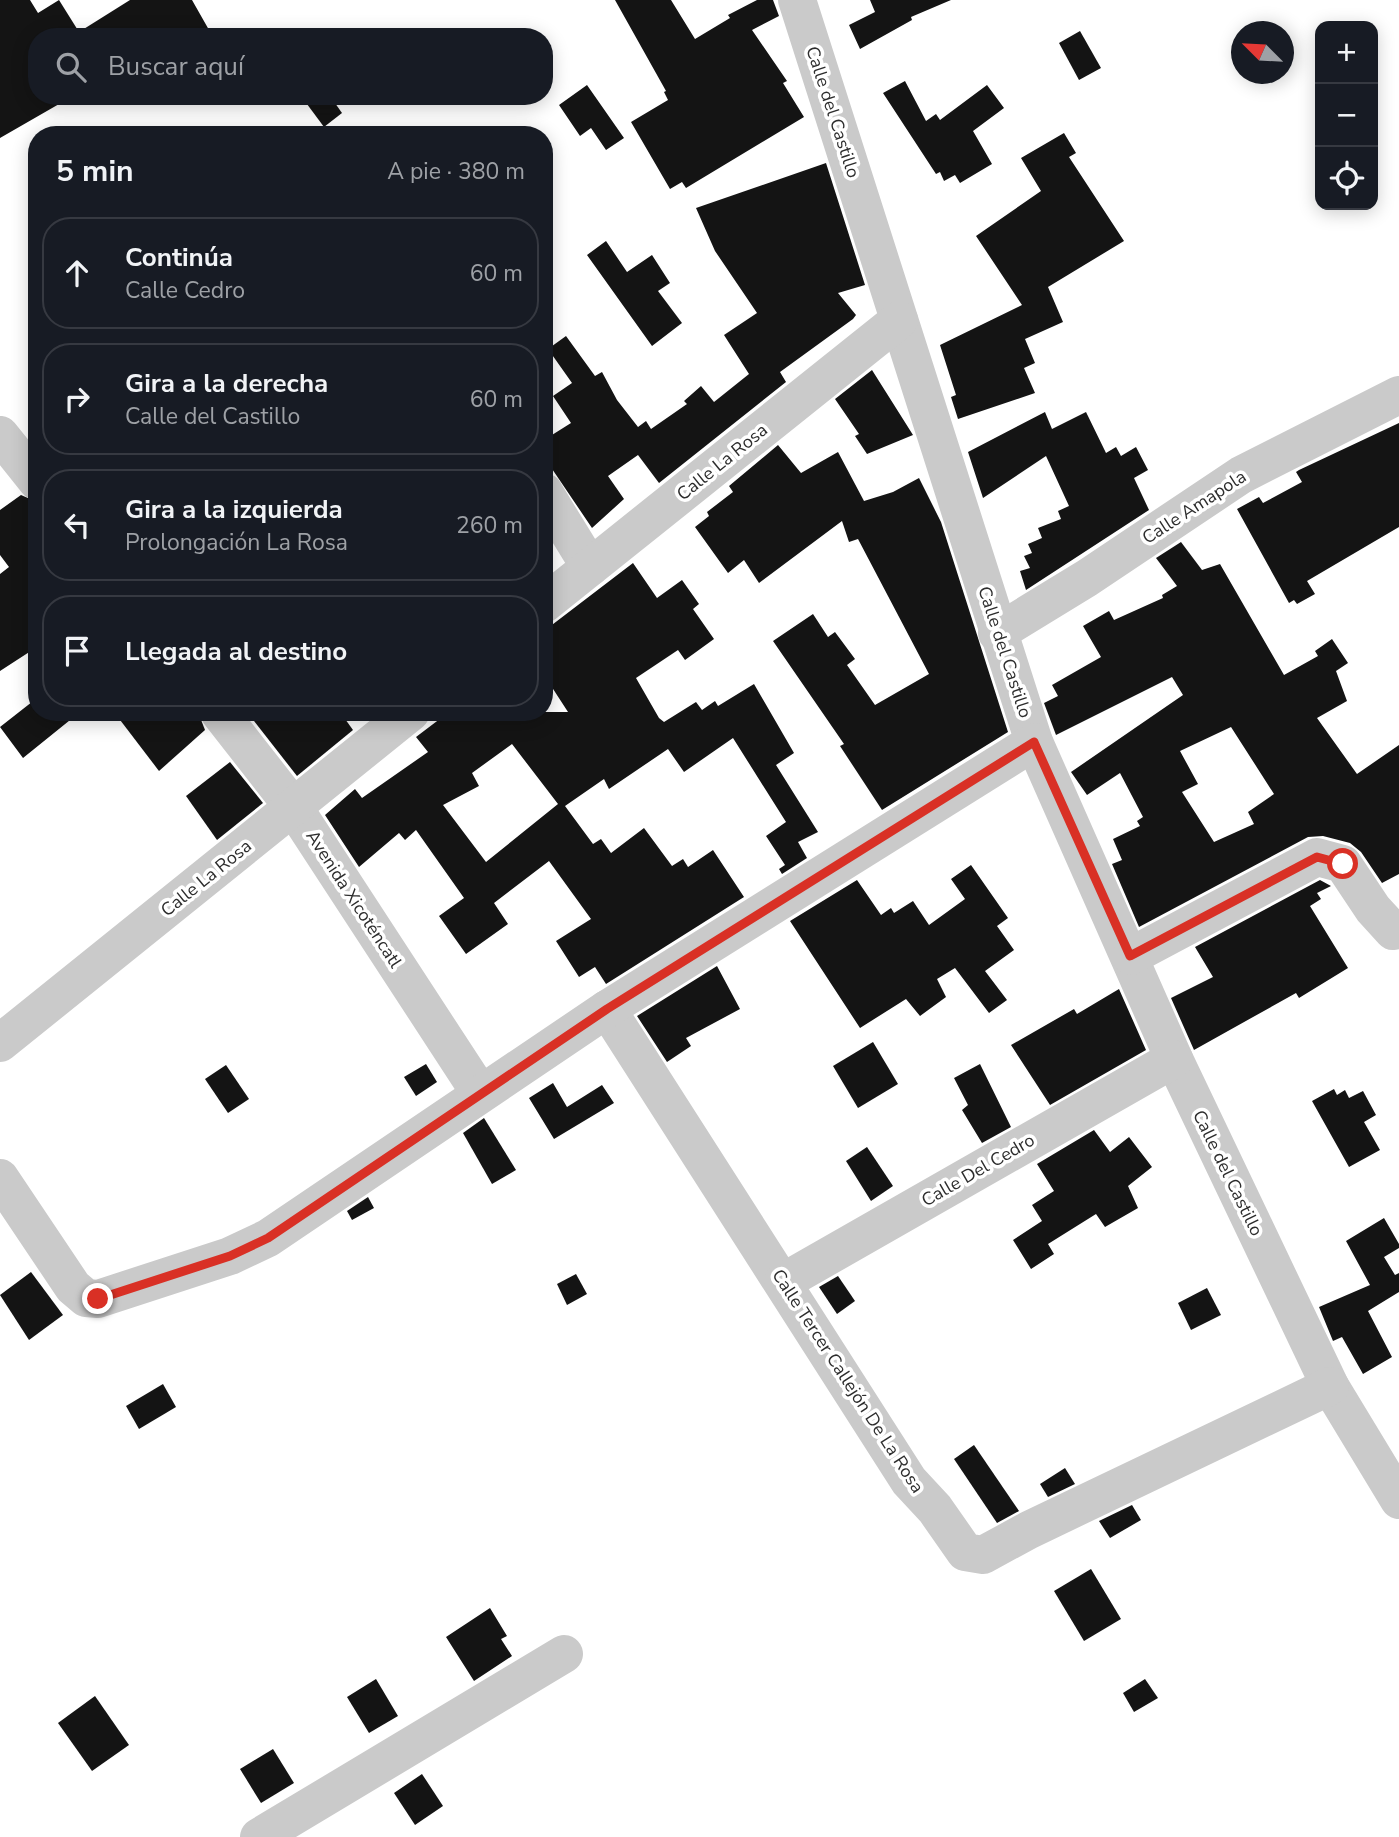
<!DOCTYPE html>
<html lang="es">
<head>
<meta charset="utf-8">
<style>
  body { margin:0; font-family:"Nunito Sans",sans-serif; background:#20242c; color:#f1f3f6 }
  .controls { position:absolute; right:21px; top:21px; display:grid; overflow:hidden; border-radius:14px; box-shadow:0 4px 18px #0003 }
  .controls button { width:63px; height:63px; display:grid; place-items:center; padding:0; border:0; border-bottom:2px solid #363941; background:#171b24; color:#f1f3f6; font:35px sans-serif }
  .compass { position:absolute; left:1231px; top:21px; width:63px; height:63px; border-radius:50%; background:#171b24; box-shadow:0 4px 18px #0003; rotate:294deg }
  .stop { position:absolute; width:21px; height:21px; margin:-16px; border:5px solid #d93025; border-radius:50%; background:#fff }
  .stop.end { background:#d93025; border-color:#fff; box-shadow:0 2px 7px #0008 }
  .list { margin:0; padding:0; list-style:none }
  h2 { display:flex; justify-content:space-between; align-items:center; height:91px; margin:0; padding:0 28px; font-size:30px }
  h2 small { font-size:23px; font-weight:400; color:#9ea1a6 }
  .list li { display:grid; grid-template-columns:46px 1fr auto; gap:21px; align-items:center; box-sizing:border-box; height:112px; margin:0 14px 14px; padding:0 14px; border:2px solid #363941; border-radius:28px }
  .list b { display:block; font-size:26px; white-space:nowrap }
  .list p { margin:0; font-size:23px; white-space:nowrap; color:#9ea1a6 }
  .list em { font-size:23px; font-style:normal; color:#9ea1a6 }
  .icon { flex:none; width:38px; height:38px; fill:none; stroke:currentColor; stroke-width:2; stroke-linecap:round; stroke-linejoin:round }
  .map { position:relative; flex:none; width:1399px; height:1837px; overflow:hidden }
  .search { position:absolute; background:#171b24; box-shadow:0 4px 18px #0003; left:28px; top:28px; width:525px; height:77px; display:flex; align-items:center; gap:18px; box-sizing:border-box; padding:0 24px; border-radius:28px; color:#9ea1a6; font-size:26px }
  .panel { position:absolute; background:#171b24; box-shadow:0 4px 18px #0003; left:28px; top:126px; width:525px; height:595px; border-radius:28px }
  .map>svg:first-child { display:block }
  .building { fill:#141414; fill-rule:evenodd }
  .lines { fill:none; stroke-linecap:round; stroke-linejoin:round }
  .minor { stroke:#cacaca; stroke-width:38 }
  .route { stroke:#d93025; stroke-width:9 }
  .labels { text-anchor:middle; stroke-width:7; stroke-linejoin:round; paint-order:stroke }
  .street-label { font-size:18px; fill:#2d2d2d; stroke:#fff }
</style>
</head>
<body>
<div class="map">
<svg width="1399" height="1837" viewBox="0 0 1399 1837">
  <rect width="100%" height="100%" fill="#fff"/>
  <g class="building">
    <path d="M 0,0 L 30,0 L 38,13 L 59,0 L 79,32 L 130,0 L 192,0 L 213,37 L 37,37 L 37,96 L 73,96 L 0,138 Z"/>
    <path d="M 615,0 L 671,0 L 695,39 L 730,18 L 728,15 L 757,0 L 773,0 L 779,16 L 752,30 L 787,81 L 783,83 L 804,117 L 686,188 L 682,182 L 670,189 L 631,122 L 668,100 L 664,92 L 666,91 Z"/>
    <path d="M 870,0 L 951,0 L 911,17 L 912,20 L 860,49 L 849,25 L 875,12 Z"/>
    <path d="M 1080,31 L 1101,68 L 1079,80 L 1059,43 Z"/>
    <path d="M 905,81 L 926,121 L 936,114 L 940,120 L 987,85 L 1004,108 L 973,131 L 992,164 L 960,183 L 955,175 L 944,181 L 940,172 L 936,174 L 883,93 Z"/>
    <path d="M 587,85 L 624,138 L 606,150 L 591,128 L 580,136 L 559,105 Z"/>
    <path d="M 301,96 L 330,96 L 342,113 L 324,127 Z"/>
    <path d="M 1064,133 L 1076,153 L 1069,157 L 1124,241 L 1048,287 L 1063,322 L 1025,339 L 1035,363 L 1024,368 L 1035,393 L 958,419 L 951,397 L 956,395 L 940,345 L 1022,305 L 976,236 L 1041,191 L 1021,158 Z"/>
    <path d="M 826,163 L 865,285 L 838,293 L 856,315 L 853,319 L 780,372 L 786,382 L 659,483 L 638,455 L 608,476 L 624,499 L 592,528 L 544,457 L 544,440 L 571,423 L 553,396 L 572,383 L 548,349 L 566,336 L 595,376 L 602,372 L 617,400 L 638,427 L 646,421 L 651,429 L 687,404 L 684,401 L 701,386 L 714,402 L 749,374 L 724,335 L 757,313 L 715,251 L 696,208 Z"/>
    <path d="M 606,241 L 627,272 L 652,255 L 670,283 L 658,291 L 682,323 L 652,346 L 587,255 Z"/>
    <path d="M 872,370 L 913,435 L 867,454 L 855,436 L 859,434 L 835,399 Z"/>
    <path d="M 1045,412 L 1052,429 L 1086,412 L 1106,453 L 1116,447 L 1121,456 L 1136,447 L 1148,470 L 1134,478 L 1149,510 L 1026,590 L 1020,571 L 1030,568 L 1024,556 L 1032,553 L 1028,544 L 1042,538 L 1038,528 L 1061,519 L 1058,511 L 1069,506 L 1046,456 L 983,498 L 968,452 Z"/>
    <path d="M 1399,423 L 1399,527 L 1307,581 L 1315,594 L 1297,604 L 1294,600 L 1289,603 L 1237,509 L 1259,497 L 1263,503 L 1302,482 L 1296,472 L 1299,470 Z"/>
    <path d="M 778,445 L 801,473 L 838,452 L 864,501 L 893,492 L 919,478 L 941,522 L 1008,732 L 882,810 L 840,746 L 844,744 L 773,641 L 813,614 L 828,637 L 835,632 L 855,659 L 847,665 L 875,705 L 929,674 L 858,539 L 849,542 L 842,521 L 759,583 L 744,560 L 728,573 L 695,527 L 709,516 L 707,512 L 733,492 L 729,486 Z"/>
    <path d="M 21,495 L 37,502 L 37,647 L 0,671 L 0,574 L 9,567 L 0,555 L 0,510 Z"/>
    <path d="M 1181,542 L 1202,570 L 1220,564 L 1284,675 L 1318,656 L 1315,651 L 1332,639 L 1348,663 L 1336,671 L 1347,701 L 1317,718 L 1357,774 L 1399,745 L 1399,874 L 1382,883 L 1361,852 L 1350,843 L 1323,836 L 1308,837 L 1139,927 L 1112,864 L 1122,860 L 1113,839 L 1140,826 L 1137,821 L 1143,817 L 1120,773 L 1087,795 L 1071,772 L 1183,695 L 1172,677 L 1056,735 L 1044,703 L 1058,696 L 1052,685 L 1101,657 L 1083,626 L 1109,611 L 1114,620 L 1163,598 L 1162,595 L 1177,586 L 1156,558 ZM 1231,727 L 1274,794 L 1248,812 L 1254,824 L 1214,842 L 1182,792 L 1198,784 L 1180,751 Z"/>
    <path d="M 633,563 L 657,598 L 682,580 L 699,604 L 693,609 L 714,639 L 685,660 L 678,650 L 636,678 L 659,718 L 664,722 L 696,702 L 702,710 L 715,701 L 718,706 L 754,684 L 794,753 L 776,765 L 818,832 L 798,842 L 807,858 L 782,874 L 779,869 L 785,865 L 766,836 L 786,822 L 733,738 L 684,772 L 668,749 L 609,789 L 604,779 L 565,806 L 593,844 L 601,839 L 611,853 L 644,828 L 672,866 L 683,859 L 688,867 L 713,850 L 744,897 L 606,984 L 595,967 L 579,977 L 556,941 L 591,919 L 549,861 L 494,903 L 508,924 L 466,954 L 439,916 L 464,898 L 416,830 L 405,840 L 399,833 L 359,867 L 325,815 L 355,789 L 362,798 L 428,752 L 416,737 L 449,712 L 568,712 L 544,675 L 544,631 ZM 512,744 L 558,804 L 486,862 L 443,805 L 479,786 L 472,773 Z"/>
    <path d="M 37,698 L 37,712 L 80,712 L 23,758 L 0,727 Z"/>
    <path d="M 114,712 L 198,712 L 205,730 L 159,771 Z"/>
    <path d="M 247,712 L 340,712 L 353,730 L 297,776 Z"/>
    <path d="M 230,762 L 263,803 L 217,840 L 186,796 Z"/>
    <path d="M 971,865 L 1008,918 L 997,926 L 1014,950 L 985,971 L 1007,1000 L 989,1013 L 955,968 L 937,979 L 946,997 L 920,1016 L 906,999 L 860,1028 L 790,921 L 857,880 L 881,915 L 891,908 L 894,913 L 913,901 L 929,925 L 965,899 L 951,879 Z"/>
    <path d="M 1320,880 L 1331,886 L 1317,893 L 1321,899 L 1310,906 L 1348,968 L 1299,998 L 1296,993 L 1194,1050 L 1171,998 L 1213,977 L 1195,947 Z"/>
    <path d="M 717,966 L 740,1009 L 686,1038 L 691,1046 L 667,1062 L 637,1016 Z"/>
    <path d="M 1119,989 L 1146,1050 L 1050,1105 L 1011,1045 L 1074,1009 L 1077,1014 Z"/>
    <path d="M 873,1042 L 898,1084 L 858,1108 L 833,1066 Z"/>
    <path d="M 426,1064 L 437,1082 L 416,1096 L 404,1077 Z"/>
    <path d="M 980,1064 L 1011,1127 L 982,1143 L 962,1110 L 968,1105 L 954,1078 Z"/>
    <path d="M 226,1065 L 249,1099 L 228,1113 L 205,1079 Z"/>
    <path d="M 553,1083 L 567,1107 L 602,1085 L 614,1103 L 554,1139 L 529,1098 Z"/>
    <path d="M 1334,1089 L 1337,1095 L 1345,1090 L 1349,1098 L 1363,1091 L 1376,1115 L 1364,1122 L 1380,1150 L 1349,1167 L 1312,1101 Z"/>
    <path d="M 484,1118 L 516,1170 L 492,1184 L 463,1133 Z"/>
    <path d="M 1094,1130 L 1110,1152 L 1129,1137 L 1152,1167 L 1128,1186 L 1138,1208 L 1105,1227 L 1096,1214 L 1048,1244 L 1054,1254 L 1031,1269 L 1013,1240 L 1042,1221 L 1032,1205 L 1054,1191 L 1037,1164 Z"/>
    <path d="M 867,1147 L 893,1186 L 871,1201 L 846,1161 Z"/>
    <path d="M 368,1197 L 374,1208 L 352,1220 L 347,1211 Z"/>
    <path d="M 1384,1218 L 1399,1244 L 1399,1248 L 1384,1257 L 1395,1275 L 1399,1273 L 1399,1292 L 1368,1311 L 1392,1357 L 1363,1374 L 1342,1337 L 1333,1341 L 1319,1307 L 1370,1285 L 1346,1241 Z"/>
    <path d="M 31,1272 L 63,1315 L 29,1340 L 0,1295 Z"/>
    <path d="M 576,1274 L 587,1294 L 567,1305 L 557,1284 Z"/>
    <path d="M 838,1276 L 855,1301 L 837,1314 L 819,1287 Z"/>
    <path d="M 1207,1288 L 1221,1315 L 1191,1330 L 1178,1303 Z"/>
    <path d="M 163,1384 L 176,1407 L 139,1429 L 126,1406 Z"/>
    <path d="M 974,1445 L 1019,1511 L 997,1523 L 954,1459 Z"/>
    <path d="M 1065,1468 L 1075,1484 L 1048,1497 L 1040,1484 Z"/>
    <path d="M 1132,1505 L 1141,1520 L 1110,1538 L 1099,1521 Z"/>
    <path d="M 1091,1569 L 1121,1619 L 1084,1641 L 1054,1591 Z"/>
    <path d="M 490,1608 L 507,1636 L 501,1639 L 512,1656 L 474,1681 L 446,1637 Z"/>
    <path d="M 376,1679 L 398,1716 L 369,1733 L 347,1697 Z"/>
    <path d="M 1145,1679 L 1158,1698 L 1134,1712 L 1123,1693 Z"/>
    <path d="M 95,1696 L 129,1745 L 92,1771 L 58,1723 Z"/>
    <path d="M 273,1749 L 294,1783 L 261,1803 L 240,1769 Z"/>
    <path d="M 422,1774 L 443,1806 L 415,1825 L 394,1793 Z"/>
  </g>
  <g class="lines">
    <g class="minor">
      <path d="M 797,0 L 1034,742 L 1174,1059 L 1330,1386 L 1399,1500"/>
      <path d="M 0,435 L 37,481"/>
      <path d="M 544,492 L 590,567"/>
      <path d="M 544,604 L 899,320"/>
      <path d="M 997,633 L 1087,578 L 1241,475 L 1399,395"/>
      <path d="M 219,712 L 294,808 L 480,1093"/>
      <path d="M 1131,956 L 1317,857 L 1343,864 L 1373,909 L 1393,931 L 1399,930"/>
      <path d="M 607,1009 L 909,1481 L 935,1509 L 965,1552 L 983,1555 L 1029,1530 L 1330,1386"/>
      <path d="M 0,1043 L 411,712"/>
      <path d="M 0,1178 L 73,1287 L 86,1298 L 98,1299 L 230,1256 L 268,1238 L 607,1009 L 1034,742"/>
      <path d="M 783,1282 L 1174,1059"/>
      <path d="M 259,1837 L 564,1654"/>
    </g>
  </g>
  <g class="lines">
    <path class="route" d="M 98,1299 L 230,1256 L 268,1238 L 607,1009 L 1034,742 L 1130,956 L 1317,857 L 1343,864"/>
  </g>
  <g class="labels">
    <g class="street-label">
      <text transform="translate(833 112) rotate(72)" y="6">Calle del Castillo</text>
      <text transform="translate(722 462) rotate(-39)" y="6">Calle La Rosa</text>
      <text transform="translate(1194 507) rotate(-33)" y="6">Calle Amapola</text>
      <text transform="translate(1005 652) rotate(72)" y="6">Calle del Castillo</text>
      <text transform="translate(206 878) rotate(-39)" y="6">Calle La Rosa</text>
      <text transform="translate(354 899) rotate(57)" y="6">Avenida Xicoténcatl</text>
      <text transform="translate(978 1170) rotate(-30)" y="6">Calle Del Cedro</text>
      <text transform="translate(1228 1173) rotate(64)" y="6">Calle del Castillo</text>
      <text transform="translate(848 1381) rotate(57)" y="6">Calle Tercer Callejón De La Rosa</text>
    </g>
  </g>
</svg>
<div class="controls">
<button>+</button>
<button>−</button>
<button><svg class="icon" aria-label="locate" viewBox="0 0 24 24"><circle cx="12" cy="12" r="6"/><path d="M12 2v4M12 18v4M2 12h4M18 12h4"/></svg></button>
</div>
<svg class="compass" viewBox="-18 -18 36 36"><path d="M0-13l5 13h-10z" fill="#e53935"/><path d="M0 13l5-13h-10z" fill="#9ea1a6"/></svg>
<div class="stop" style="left:1343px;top:864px"></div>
<div class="stop end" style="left:98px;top:1299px"></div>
<div class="search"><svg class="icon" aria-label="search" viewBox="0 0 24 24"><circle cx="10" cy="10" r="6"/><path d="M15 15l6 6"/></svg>Buscar aquí</div>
<section class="panel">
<h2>5 min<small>A pie · 380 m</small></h2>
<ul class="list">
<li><svg class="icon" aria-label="ahead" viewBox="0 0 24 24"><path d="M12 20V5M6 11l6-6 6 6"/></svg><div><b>Continúa</b><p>Calle Cedro</p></div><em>60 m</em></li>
<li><svg class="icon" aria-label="right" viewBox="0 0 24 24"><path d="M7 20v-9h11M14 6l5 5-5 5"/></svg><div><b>Gira a la derecha</b><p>Calle del Castillo</p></div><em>60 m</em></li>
<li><svg class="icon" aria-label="left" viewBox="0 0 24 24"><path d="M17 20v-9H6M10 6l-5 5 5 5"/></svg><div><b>Gira a la izquierda</b><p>Prolongación La Rosa</p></div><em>260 m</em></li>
<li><svg class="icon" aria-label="arrive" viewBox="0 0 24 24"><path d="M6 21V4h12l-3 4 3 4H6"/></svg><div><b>Llegada al destino</b></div></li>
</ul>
</section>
</div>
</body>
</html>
